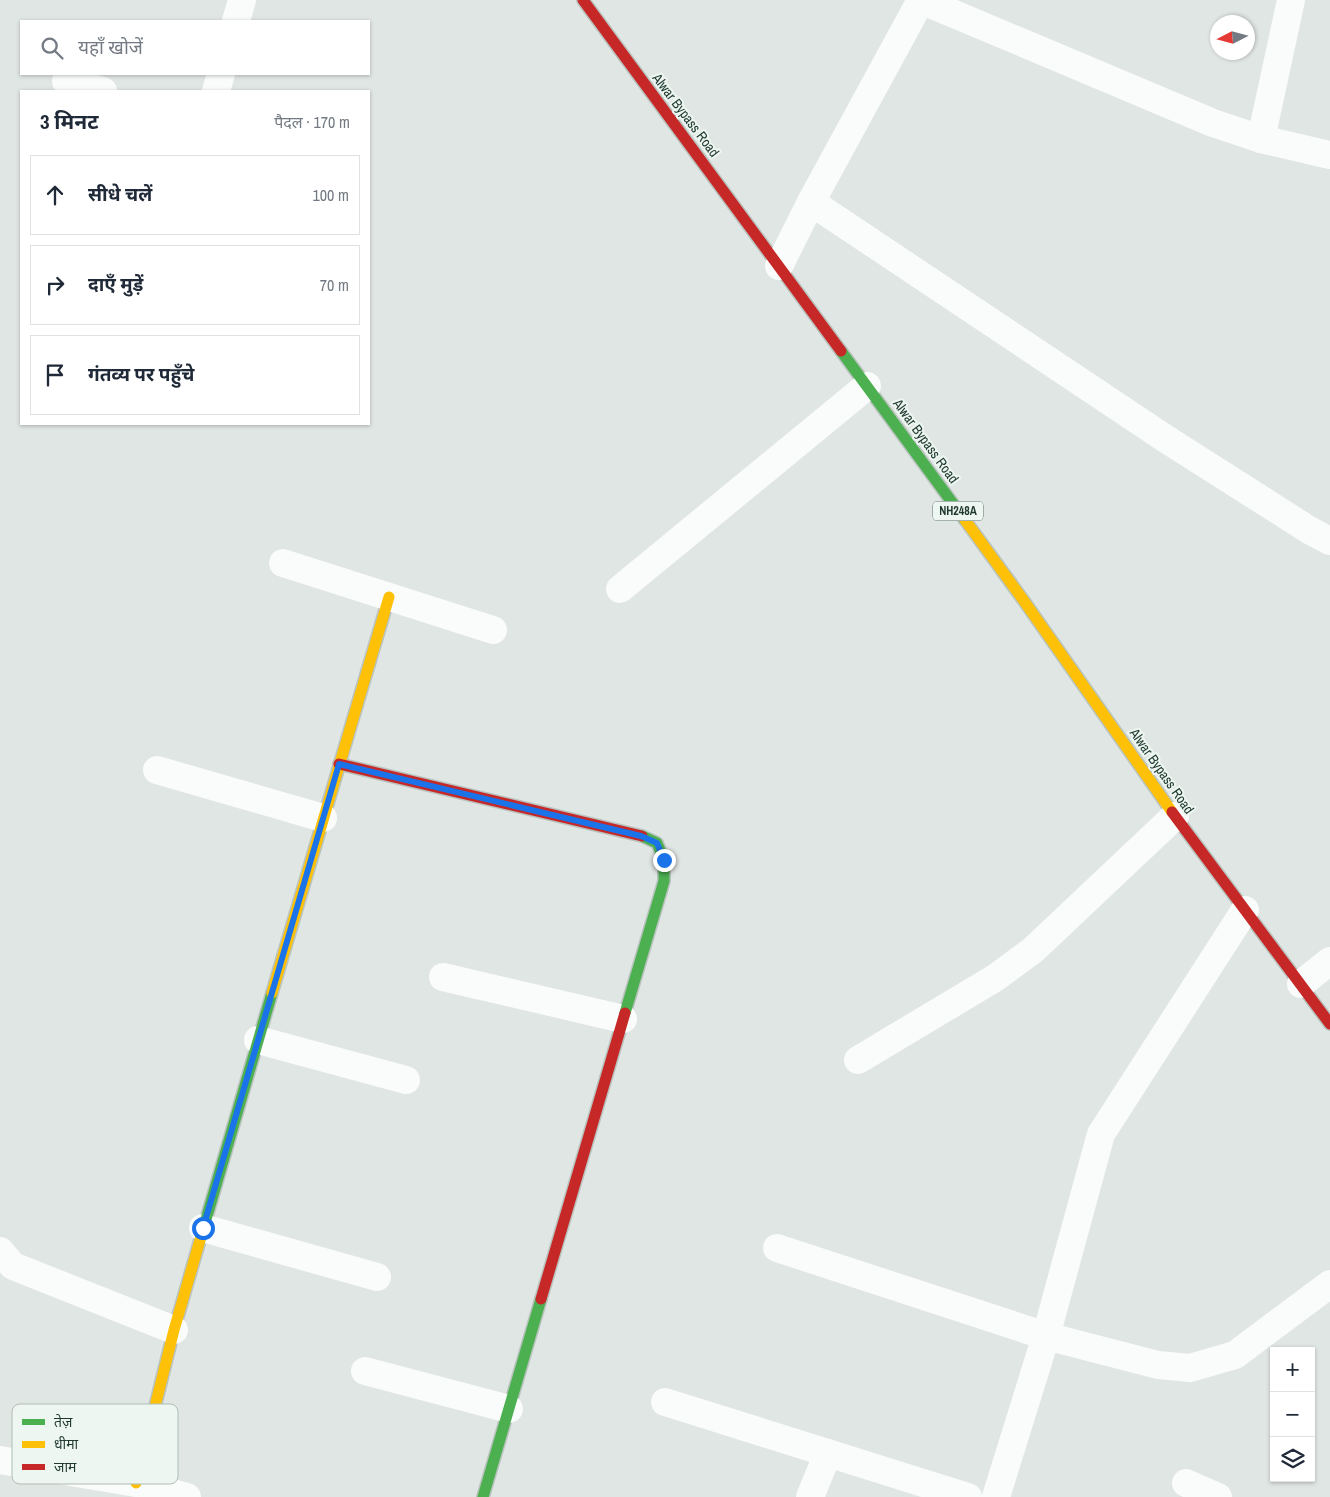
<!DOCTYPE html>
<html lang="hi">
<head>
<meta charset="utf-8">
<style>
  body { margin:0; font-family:"Archivo Narrow","Noto Sans Devanagari",sans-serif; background:#f6f6f7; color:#1f2937 }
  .controls { position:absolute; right:15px; bottom:15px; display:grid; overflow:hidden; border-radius:0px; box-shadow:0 1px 4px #0004 }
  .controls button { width:45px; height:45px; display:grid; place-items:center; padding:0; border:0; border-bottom:1px solid #e0e1e3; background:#fff; color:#1f2937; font:25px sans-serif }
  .compass { position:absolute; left:1210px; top:15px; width:45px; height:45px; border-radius:50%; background:#fff; box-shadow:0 1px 4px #0004; rotate:264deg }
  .stop { position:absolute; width:15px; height:15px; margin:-11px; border:4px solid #1a73e8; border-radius:50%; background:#fff }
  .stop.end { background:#1a73e8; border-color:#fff; box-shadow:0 1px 5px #0008 }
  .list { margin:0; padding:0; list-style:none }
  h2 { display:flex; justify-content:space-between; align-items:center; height:65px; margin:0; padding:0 20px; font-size:21px }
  h2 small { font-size:16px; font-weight:400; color:#747a83 }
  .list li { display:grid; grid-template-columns:32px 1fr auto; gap:15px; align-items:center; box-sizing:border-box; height:80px; margin:0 10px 10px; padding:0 10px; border:1px solid #e0e1e3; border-radius:0px }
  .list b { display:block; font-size:19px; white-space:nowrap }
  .list em { font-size:16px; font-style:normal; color:#747a83 }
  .icon { flex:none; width:28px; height:28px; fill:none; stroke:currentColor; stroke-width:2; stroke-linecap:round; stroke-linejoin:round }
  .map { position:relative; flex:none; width:1330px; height:1497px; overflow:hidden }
  .search { position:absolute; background:#fff; box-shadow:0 1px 4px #0004; left:20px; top:20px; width:350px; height:55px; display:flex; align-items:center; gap:12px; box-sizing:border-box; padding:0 18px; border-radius:0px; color:#747a83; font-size:19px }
  .panel { position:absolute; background:#fff; box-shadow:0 1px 4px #0004; left:20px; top:90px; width:350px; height:335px; border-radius:0px }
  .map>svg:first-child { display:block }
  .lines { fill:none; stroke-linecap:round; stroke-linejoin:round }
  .fast-casing { stroke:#b9c3be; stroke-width:14 }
  .slow-casing { stroke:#b9c3be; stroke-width:14 }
  .jam-casing { stroke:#b9c3be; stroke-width:14 }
  .street { stroke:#fafbfb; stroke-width:28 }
  .fast { stroke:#4caf50; stroke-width:11 }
  .slow { stroke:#ffc107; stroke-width:11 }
  .jam { stroke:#c62828; stroke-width:11 }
  .route { stroke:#1a73e8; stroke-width:6 }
  .labels { text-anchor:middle; stroke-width:4; stroke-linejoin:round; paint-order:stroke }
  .shield { fill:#edf6f1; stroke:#5d716a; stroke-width:1 }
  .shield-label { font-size:12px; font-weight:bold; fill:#1f3830 }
  .street-label { font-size:14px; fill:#1f3830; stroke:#edf6f1 }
  .key { fill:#edf6f1; stroke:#afbdb7; stroke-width:1 }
  .key-label { font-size:14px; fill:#1f3830 }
</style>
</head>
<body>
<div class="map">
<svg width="1330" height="1497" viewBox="0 0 1330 1497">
  <rect width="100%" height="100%" fill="#e0e6e3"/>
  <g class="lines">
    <defs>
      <g id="fast">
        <path d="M 841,351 L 965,520"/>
        <path d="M 625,1013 L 664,881 L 664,860 L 657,843 L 642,836"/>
        <path d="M 200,1240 L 272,993"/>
        <path d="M 483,1497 L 541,1299"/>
      </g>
      <g id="slow">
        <path d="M 965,520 L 1024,601 L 1172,812"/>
        <path d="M 272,993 L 389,597"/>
        <path d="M 136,1483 L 174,1330 L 200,1240"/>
      </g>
      <g id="jam">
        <path d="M 583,0 L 841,351"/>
        <path d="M 339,764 L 642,836"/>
        <path d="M 1172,812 L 1330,1024"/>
        <path d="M 541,1299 L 625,1013"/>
      </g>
    </defs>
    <use href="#fast" class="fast-casing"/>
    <use href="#slow" class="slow-casing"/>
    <use href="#jam" class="jam-casing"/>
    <g class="street">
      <path d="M 236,21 L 242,0"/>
      <path d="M 66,81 L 103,91"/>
      <path d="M 216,91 L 221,74"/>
      <path d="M 1261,139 L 1291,0"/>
      <path d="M 811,202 L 1166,439 L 1309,530 L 1330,541"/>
      <path d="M 779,266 L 811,202 L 921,0 L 1213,123 L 1261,139 L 1330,155"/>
      <path d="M 283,563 L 493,630"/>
      <path d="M 620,589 L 867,386"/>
      <path d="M 157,770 L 323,818"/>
      <path d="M 443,977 L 623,1019"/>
      <path d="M 1301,984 L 1330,961"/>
      <path d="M 258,1040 L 406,1080"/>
      <path d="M 858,1060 L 995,978 L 1033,950 L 1175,816"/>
      <path d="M 203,1228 L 377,1277"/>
      <path d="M 777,1248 L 1046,1336 L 1158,1365 L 1190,1368 L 1235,1355 L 1330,1284"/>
      <path d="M 0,1251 L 13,1266 L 174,1330"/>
      <path d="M 365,1371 L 509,1409"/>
      <path d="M 665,1402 L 968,1497"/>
      <path d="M 0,1460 L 136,1483 L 187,1497"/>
      <path d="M 1186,1483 L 1218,1497"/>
      <path d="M 810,1497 L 828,1453"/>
      <path d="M 996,1497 L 1046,1336 L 1101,1134 L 1245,910"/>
    </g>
    <use href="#fast" class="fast"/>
    <use href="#slow" class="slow"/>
    <use href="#jam" class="jam"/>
  </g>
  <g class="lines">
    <path class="route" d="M 203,1228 L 339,764 L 641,836 L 657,843 L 664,860"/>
  </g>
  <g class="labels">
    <rect class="shield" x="933" y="501.5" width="50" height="19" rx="4"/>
    <g class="shield-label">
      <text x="958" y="515">NH248A</text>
    </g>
    <g class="street-label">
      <text transform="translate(686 115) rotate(53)" y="5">Alwar Bypass Road</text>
      <text transform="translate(926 441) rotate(54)" y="5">Alwar Bypass Road</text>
      <text transform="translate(1162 771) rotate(55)" y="5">Alwar Bypass Road</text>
    </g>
  </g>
  <rect x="12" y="1404" width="166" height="80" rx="8" class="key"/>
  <rect x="22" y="1419" width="23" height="6" fill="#4caf50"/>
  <rect x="22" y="1441" width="23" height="7" fill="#ffc107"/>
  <rect x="22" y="1464" width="23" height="6" fill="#c62828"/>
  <g class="key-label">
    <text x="54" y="1427">तेज़</text>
    <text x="54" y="1449">धीमा</text>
    <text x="54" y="1472">जाम</text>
  </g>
</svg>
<div class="controls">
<button>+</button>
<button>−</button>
<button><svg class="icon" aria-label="layers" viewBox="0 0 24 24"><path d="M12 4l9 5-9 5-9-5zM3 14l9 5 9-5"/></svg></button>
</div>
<svg class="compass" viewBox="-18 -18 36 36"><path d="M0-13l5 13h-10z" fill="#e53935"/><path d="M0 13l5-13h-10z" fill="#747a83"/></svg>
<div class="stop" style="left:203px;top:1228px"></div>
<div class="stop end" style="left:664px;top:860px"></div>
<div class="search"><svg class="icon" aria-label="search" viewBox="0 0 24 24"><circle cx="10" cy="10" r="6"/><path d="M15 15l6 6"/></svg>यहाँ खोजें</div>
<section class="panel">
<h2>3 मिनट<small>पैदल · 170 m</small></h2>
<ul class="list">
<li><svg class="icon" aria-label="ahead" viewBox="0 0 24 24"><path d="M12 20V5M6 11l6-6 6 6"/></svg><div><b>सीधे चलें</b></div><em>100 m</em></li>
<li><svg class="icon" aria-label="right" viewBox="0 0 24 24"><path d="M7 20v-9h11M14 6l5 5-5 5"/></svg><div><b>दाएँ मुड़ें</b></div><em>70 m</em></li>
<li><svg class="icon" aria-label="arrive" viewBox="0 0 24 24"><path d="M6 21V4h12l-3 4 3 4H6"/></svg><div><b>गंतव्य पर पहुँचे</b></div></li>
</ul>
</section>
</div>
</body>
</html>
